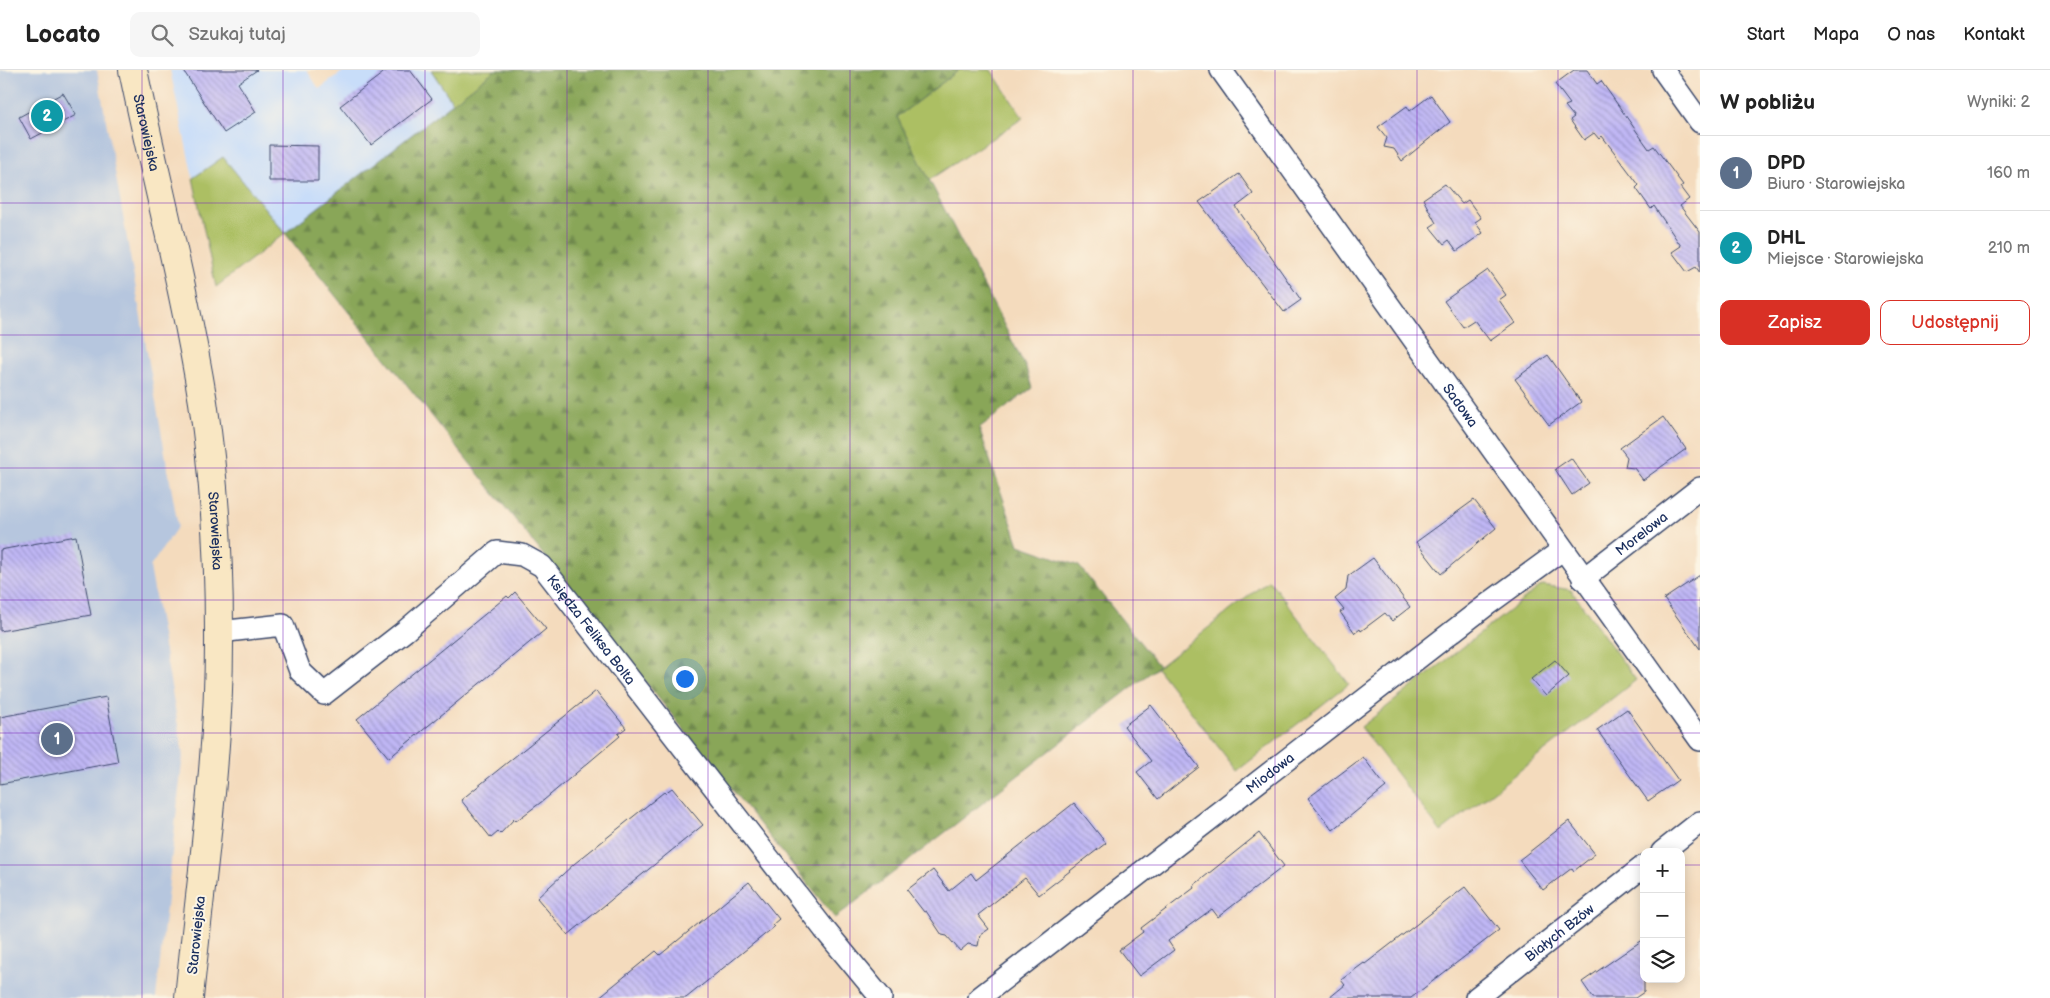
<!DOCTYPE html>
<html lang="pl">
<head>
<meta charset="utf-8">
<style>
  body { margin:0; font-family:"Balsamiq Sans",sans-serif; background:#f6f6f6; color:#222 }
  .controls { position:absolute; right:15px; bottom:15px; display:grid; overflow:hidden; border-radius:10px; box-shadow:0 2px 12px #0003 }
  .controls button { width:45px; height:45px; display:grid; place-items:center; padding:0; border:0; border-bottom:1px solid #e0e0e0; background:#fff; color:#222; font:25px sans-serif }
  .you { position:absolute; left:684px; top:608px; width:18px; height:18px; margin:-12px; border:4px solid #fff; border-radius:50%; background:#1a73e8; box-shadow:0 0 0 8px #1a73e833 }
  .badge { display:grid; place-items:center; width:32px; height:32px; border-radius:50%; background:#d93025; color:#fff; font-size:16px; font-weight:700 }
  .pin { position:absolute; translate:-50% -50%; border:2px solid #fff; box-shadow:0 1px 5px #0006 }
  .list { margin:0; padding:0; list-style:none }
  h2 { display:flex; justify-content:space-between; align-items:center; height:65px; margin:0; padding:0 20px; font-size:21px }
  h2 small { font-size:16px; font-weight:400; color:#767676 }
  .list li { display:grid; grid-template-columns:32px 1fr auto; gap:15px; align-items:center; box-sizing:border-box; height:75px; padding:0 20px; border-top:1px solid #e0e0e0 }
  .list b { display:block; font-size:19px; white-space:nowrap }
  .list p { margin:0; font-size:16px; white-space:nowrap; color:#767676 }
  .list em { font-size:16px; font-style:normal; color:#767676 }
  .actions { display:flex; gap:10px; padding:15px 20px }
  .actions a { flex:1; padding:11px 0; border:1px solid #d93025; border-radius:10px; text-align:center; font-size:18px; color:#d93025 }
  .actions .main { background:#d93025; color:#fff }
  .icon { flex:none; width:28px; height:28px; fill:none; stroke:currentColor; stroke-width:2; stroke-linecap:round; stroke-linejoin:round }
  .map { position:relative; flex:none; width:1700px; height:928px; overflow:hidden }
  header { display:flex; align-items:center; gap:30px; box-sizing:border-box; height:70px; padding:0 25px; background:#fff; border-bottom:1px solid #e0e0e0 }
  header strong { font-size:24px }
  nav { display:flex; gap:28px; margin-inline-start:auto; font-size:18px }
  .search { width:350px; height:45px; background:#f6f6f6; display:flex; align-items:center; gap:12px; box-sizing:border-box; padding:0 18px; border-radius:10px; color:#767676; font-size:19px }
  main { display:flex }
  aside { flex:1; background:#fff }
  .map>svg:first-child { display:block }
  .built { fill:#c8ddf9 }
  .industrial { fill:#b6c6de }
  .green { fill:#acbf63; stroke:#647760 }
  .forest { fill:url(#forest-firs); stroke:#526a5c }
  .building { fill:url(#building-back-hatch) }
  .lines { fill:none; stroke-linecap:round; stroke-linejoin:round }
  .street-casing { stroke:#3c496c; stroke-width:24 }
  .secondary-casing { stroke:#3c496c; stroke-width:30 }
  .street { stroke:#fff; stroke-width:21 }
  .secondary { stroke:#f9e7c3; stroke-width:28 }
  .grid { fill:none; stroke:#7b2cbf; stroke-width:1; stroke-opacity:0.55 }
  .labels { text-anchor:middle; stroke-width:4; stroke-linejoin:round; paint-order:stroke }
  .street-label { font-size:14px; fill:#1b2f5e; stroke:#fcf5e5 }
</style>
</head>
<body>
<header>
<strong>Locato</strong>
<div class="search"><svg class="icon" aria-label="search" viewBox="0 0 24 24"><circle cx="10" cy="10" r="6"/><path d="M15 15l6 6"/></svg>Szukaj tutaj</div>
<nav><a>Start</a><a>Mapa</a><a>O nas</a><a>Kontakt</a></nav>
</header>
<main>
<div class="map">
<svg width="1700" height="928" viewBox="0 0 1700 928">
  <defs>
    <pattern id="forest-firs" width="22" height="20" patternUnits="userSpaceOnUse" patternTransform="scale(1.25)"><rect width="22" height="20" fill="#89a659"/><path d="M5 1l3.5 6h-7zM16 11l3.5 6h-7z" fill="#6f884d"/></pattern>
    <pattern id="building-back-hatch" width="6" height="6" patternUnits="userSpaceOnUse" patternTransform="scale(1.25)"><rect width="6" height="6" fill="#c0b7f5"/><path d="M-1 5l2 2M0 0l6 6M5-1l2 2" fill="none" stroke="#9b95ca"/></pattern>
  </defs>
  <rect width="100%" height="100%" fill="#fcf5e5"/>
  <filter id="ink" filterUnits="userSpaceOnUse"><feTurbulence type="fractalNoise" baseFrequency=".02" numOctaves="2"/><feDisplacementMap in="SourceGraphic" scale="10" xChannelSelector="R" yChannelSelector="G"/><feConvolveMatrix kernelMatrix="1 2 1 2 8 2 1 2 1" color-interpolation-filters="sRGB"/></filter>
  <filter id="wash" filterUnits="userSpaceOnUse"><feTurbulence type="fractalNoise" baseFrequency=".0096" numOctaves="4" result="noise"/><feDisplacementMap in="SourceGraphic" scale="20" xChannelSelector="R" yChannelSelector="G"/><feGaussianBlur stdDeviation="1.12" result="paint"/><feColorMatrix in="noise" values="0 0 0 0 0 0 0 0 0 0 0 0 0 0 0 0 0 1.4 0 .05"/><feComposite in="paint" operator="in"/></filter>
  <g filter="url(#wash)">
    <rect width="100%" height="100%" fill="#f4dbbd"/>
    <path class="built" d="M 170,0 L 307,0 L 319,19 L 345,0 L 431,0 L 453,33 L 285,163 L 223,88 L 193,108 Z"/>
    <path class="industrial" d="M 0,0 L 97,0 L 178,456 L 150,497 L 183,684 L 156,928 L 0,928 Z"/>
    <g class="green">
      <path d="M 431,0 L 495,0 L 453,33 Z"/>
      <path d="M 959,0 L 991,0 L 1023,48 L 929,110 L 897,47 Z"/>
      <path d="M 223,87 L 285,163 L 216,217 L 193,108 Z"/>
      <path d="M 1269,510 L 1349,614 L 1237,701 L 1157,598 Z"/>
      <path d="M 1542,515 L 1571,520 L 1636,610 L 1441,762 L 1361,657 Z"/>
    </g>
    <path class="forest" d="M 495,0 L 959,0 L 897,47 L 1026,298 L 1032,318 L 979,358 L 1019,475 L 1079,496 L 1159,596 L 835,848 L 285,163 Z"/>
    <g id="blocks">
      <g class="building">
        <path d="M 183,0 L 257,0 L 238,13 L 256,42 L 224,63 Z"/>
        <path d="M 387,0 L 410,0 L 432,29 L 371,75 L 340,36 Z"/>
        <path d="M 1574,0 L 1587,0 L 1597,14 L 1601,11 L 1649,79 L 1654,76 L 1683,115 L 1680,117 L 1689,129 L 1680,136 L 1700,162 L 1700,203 L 1696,197 L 1687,202 L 1672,182 L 1681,176 L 1654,136 L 1651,139 L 1636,118 L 1639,115 L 1602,66 L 1599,69 L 1594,63 L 1584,70 L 1570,50 L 1574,47 L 1565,36 L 1570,34 L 1555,14 Z"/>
        <path d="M 63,23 L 76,45 L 31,69 L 19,47 Z"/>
        <path d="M 1431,25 L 1450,52 L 1402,91 L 1394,79 L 1384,77 L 1387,68 L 1378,57 L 1407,36 L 1410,41 Z"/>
        <path d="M 269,75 L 318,76 L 318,111 L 269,111 Z"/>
        <path d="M 1239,104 L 1253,124 L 1236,137 L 1301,230 L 1284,242 L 1199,132 Z"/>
        <path d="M 1445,114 L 1462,134 L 1468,130 L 1481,148 L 1475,152 L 1483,163 L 1457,181 L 1449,170 L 1444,174 L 1430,157 L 1436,153 L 1423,129 Z"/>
        <path d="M 1488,200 L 1506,225 L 1499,230 L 1515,253 L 1490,271 L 1474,250 L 1463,257 L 1444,231 Z"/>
        <path d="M 1548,285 L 1581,332 L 1549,355 L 1515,309 Z"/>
        <path d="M 1663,347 L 1686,379 L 1643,410 L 1634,398 L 1625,397 L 1627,387 L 1620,378 Z"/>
        <path d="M 1571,388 L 1589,413 L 1572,425 L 1555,399 Z"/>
        <path d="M 1474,430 L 1496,458 L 1441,504 L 1416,472 Z"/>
        <path d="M 76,466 L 91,545 L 0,561 L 0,480 Z"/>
        <path d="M 1373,488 L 1410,537 L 1392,551 L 1385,543 L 1361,561 L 1360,559 L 1355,563 L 1340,542 L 1344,540 L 1335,529 L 1346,520 L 1348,506 Z"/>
        <path d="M 1700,505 L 1700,579 L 1664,529 Z"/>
        <path d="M 515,522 L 546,559 L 389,688 L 357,649 L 507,526 L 509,528 Z"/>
        <path d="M 1555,590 L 1569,606 L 1546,626 L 1531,609 Z"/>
        <path d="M 596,621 L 626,658 L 618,664 L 620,666 L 544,730 L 516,751 L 514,749 L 500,764 L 498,762 L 491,768 L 461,730 Z"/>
        <path d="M 106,627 L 118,692 L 0,714 L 0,647 Z"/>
        <path d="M 1151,635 L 1199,697 L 1158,729 L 1137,702 L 1151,691 L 1124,656 Z"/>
        <path d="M 1627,639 L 1678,710 L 1648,731 L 1597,660 Z"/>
        <path d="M 1363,687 L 1386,717 L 1333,760 L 1308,728 Z"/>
        <path d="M 672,718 L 703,755 L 568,865 L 537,828 L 574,794 L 664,722 L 665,723 Z"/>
        <path d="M 1074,733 L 1106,773 L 1039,825 L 1025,808 L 978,845 L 989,859 L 980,865 L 978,876 L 968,874 L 960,881 L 947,866 L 942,865 L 926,841 L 924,842 L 907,820 L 933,800 L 949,821 L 971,803 L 976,810 Z"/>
        <path d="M 1569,751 L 1595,784 L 1574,801 L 1572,798 L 1543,820 L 1519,790 Z"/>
        <path d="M 1259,763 L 1284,796 L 1218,847 L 1212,839 L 1168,871 L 1174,880 L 1139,906 L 1119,880 L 1143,862 L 1141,858 L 1194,818 L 1193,816 Z"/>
        <path d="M 749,812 L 779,849 L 772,855 L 774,857 L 686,928 L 598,928 L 656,881 L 660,885 Z"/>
        <path d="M 1465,817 L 1499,860 L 1411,928 L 1329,928 L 1345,915 L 1341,910 L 1364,893 L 1365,894 Z"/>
        <path d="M 1644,869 L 1644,922 L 1635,928 L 1593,928 L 1582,912 Z"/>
      </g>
    </g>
  </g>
  <g filter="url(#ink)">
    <use href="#blocks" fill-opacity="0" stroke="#3c496c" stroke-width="1"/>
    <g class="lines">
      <defs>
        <g id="street">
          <path id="s1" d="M 1221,0 L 1700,670"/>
          <path d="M 1663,0 L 1700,52"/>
          <path id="s2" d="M 1583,509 L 1700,418"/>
          <path id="s3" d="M 219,562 L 283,555 L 300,601 L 324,624 L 405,561 L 497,482 L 522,485 L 542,496 L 824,859 L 881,928"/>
          <path d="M 1662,782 L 1700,752"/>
          <path id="s4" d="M 979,928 L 1488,534 L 1562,480"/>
          <path id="s5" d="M 1476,928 L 1644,796"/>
        </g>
        <g id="secondary">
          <path id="s6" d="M 133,0 C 156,111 185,220 203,332 C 214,406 219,487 219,562 C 220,685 201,806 189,928"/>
        </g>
      </defs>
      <use href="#street" class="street-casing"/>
      <use href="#secondary" class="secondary-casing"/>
      <use href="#street" class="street"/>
      <use href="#secondary" class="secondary"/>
    </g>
  </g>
  <path class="grid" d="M 142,0 L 142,928M 283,0 L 283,928M 425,0 L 425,928M 567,0 L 567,928M 708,0 L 708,928M 850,0 L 850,928M 992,0 L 992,928M 1133,0 L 1133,928M 1275,0 L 1275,928M 1417,0 L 1417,928M 1558,0 L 1558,928M 0,133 L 1700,133M 0,265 L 1700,265M 0,398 L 1700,398M 0,530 L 1700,530M 0,663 L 1700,663M 0,795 L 1644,795M 1681,795 L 1700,795"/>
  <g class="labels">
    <g class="street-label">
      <text dy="5" stroke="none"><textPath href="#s6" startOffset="64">Starowiejska</textPath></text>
      <text dy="5" stroke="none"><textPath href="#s1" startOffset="412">Sadowa</textPath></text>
      <text dy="5" stroke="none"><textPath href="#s6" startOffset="469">Starowiejska</textPath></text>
      <text dy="5" stroke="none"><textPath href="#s2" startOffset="74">Morelowa</textPath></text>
      <text dy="5" stroke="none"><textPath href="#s3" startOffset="499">Księdza Feliksa Bolta</textPath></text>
      <text dy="5" stroke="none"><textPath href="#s4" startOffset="368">Miodowa</textPath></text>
      <text dy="5" stroke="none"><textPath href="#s5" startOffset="106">Białych Bzów</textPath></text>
      <text transform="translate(196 865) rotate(-84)" y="5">Starowiejska</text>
    </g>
  </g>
</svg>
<div class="controls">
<button>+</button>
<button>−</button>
<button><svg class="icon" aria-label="layers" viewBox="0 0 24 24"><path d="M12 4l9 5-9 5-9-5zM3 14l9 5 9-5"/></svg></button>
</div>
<div class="you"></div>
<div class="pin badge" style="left:57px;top:669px;background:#5c6f8a">1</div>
<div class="pin badge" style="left:47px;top:46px;background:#0f9aa8">2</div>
</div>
<aside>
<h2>W pobliżu<small>Wyniki: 2</small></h2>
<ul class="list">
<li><span class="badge" style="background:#5c6f8a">1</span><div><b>DPD</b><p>Biuro · Starowiejska</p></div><em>160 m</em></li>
<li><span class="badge" style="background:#0f9aa8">2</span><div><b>DHL</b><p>Miejsce · Starowiejska</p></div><em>210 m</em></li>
</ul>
<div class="actions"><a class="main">Zapisz</a><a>Udostępnij</a></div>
</aside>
</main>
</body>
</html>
